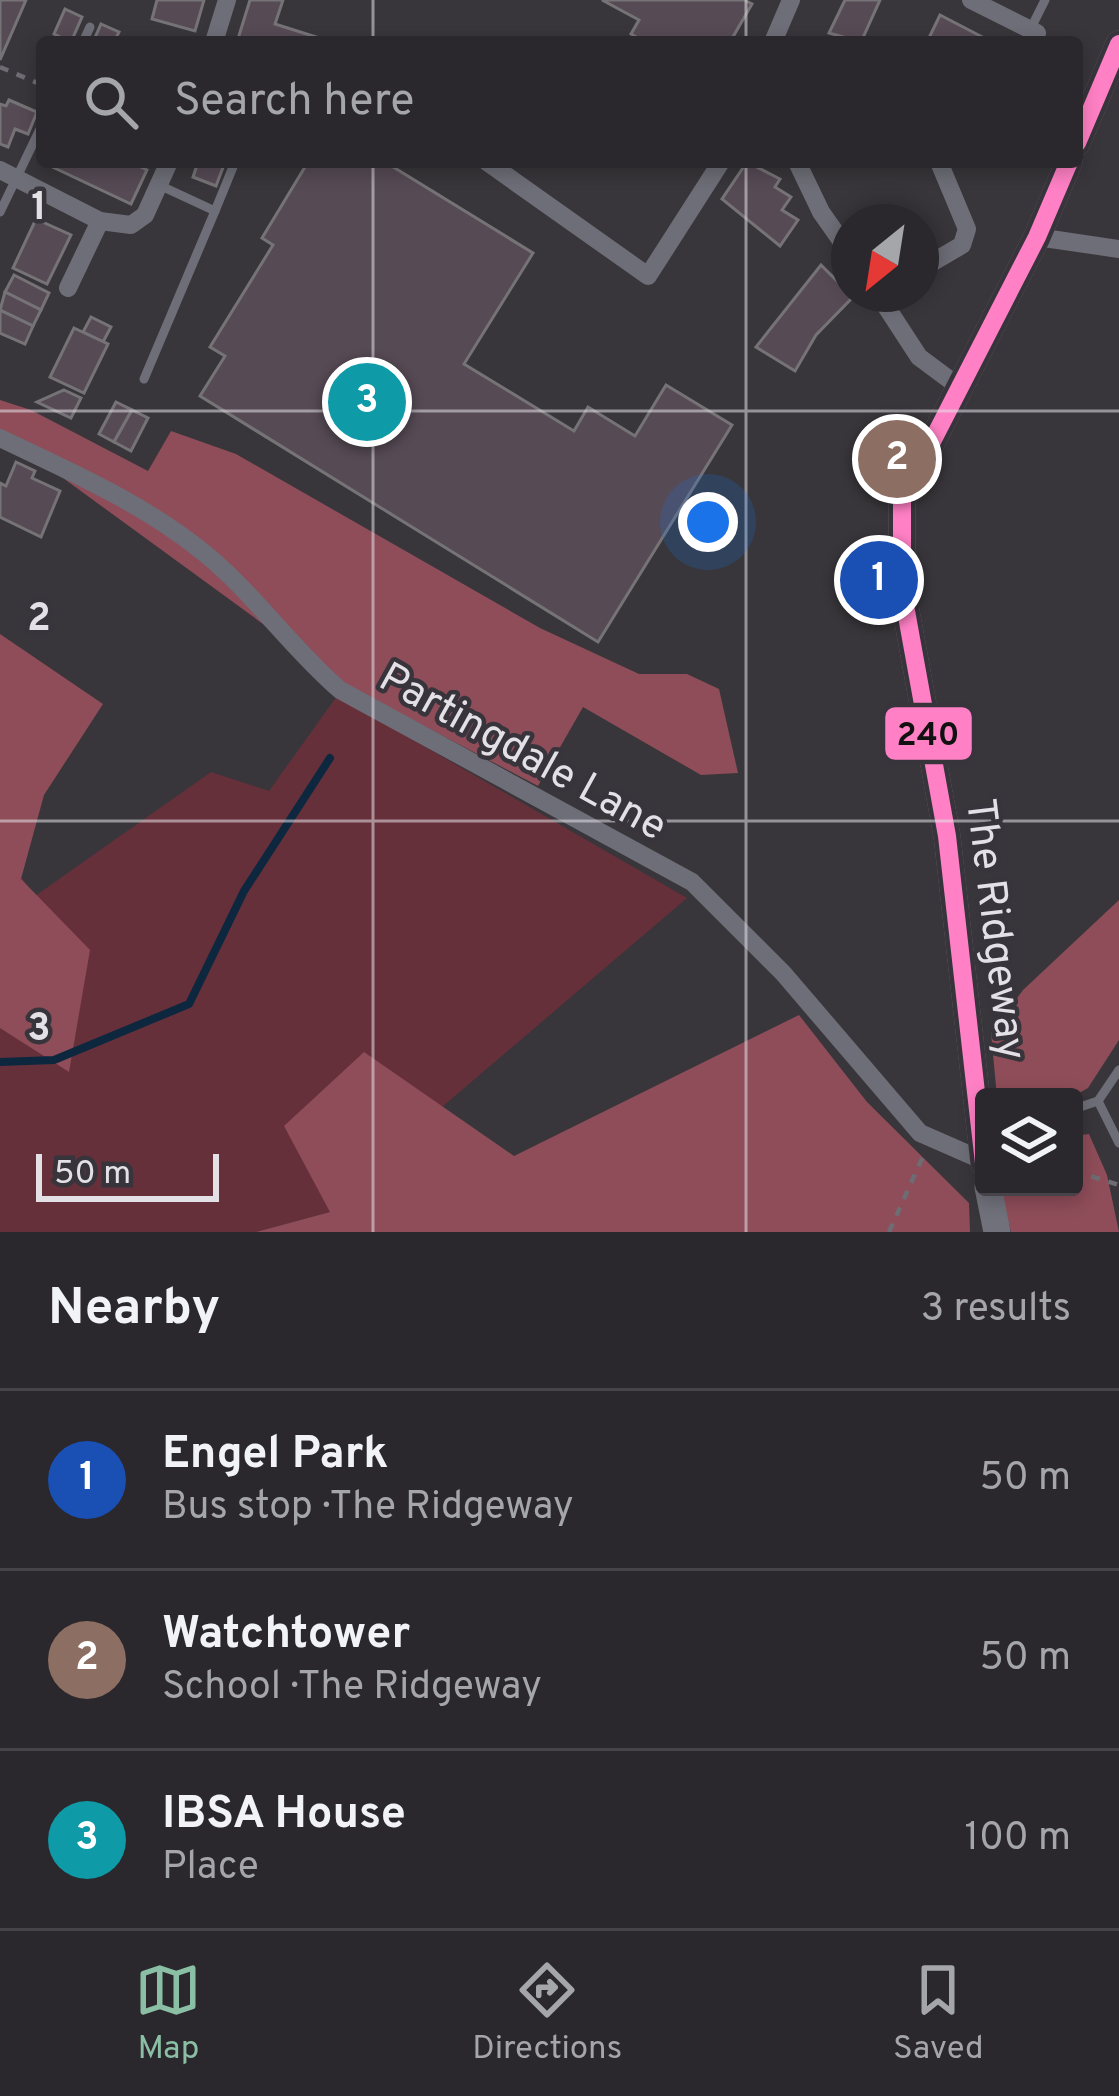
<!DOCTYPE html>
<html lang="en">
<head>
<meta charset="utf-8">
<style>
  body { margin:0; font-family:Overpass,sans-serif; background:#363438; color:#f1f3f6 }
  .controls { position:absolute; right:36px; bottom:36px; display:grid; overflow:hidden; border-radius:12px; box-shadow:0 6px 18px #0003 }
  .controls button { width:108px; height:108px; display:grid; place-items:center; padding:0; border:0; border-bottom:3px solid #464448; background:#2a282c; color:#f1f3f6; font:60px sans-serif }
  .compass { position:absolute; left:831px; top:204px; width:108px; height:108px; border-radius:50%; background:#2a282c; box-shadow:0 6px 18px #0003; rotate:210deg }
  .scale { position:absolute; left:36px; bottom:30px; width:183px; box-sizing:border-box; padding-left:12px; border:6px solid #e3e0e6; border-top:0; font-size:33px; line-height:42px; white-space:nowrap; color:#e3e0e6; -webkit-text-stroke:9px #38343c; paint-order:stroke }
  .you { position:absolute; left:708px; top:522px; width:42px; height:42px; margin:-30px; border:9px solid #fff; border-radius:50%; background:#1a73e8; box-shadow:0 0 0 18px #1a73e833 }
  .badge { display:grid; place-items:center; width:78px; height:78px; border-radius:50%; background:#8abfa5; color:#fff; font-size:39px; font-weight:700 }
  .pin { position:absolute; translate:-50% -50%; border:6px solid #fff; box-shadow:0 3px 12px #0006 }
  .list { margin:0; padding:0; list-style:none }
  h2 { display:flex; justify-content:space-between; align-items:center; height:156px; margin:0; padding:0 48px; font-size:51px }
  h2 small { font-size:39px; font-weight:400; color:#a5a6a9 }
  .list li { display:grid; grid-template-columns:78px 1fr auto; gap:36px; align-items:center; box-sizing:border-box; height:180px; padding:0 48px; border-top:3px solid #464448 }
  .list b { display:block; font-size:45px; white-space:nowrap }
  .list p { margin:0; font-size:39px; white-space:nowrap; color:#a5a6a9 }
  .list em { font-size:39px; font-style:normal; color:#a5a6a9 }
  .icon { flex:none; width:66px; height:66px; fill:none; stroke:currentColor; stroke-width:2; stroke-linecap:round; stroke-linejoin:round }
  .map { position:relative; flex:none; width:1119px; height:1232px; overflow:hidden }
  .search { position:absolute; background:#2a282c; box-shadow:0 6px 18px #0003; left:36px; right:36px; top:36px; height:132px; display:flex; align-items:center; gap:30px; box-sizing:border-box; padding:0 42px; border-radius:12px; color:#a5a6a9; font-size:45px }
  .sheet { height:696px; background:#2a282c }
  nav { display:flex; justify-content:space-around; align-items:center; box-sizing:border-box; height:168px; border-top:3px solid #464448; background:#2a282c; font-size:33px; color:#a5a6a9 }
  nav a { display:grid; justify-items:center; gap:6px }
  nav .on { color:#8abfa5 }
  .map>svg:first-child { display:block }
  .green { fill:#66303b }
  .forest { fill:#8e4d59 }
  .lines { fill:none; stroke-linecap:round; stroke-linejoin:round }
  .stream { stroke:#0d273f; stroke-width:8 }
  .building { fill:#564a54; stroke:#767376; stroke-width:3 }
  .path { stroke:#6e6d74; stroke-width:4.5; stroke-dasharray:9 9; stroke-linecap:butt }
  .service { stroke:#6e6e78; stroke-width:9 }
  .minor { stroke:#6e6e78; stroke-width:18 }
  .secondary { stroke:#70717b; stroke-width:27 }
  .bus-1-casing { stroke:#38343c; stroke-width:27 }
  .bus-1 { stroke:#ff80c5; stroke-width:18 }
  .grid { fill:none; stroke:#e3e0e6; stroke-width:3; stroke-opacity:0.55 }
  .labels { text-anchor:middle; stroke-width:9; stroke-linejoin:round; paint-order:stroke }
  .street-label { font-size:42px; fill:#e3e0e6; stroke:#38343c }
  .grid-label { font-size:39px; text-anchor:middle; font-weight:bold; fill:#e3e0e6; stroke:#38343c; stroke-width:9; stroke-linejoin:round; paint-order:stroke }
  .line-badge { stroke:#38343c; stroke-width:4.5 }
  .pale-badge-label { font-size:33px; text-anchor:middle; font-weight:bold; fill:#111 }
</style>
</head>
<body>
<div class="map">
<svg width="1119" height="1232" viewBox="0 0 1119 1232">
  <rect width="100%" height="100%" fill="#38363a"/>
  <path class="green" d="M 337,696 L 687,898 L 442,1107 L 365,1053 L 330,1212 L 256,1232 L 0,1232 L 0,848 L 35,896 L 211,772 L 269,791 Z"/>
  <g class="forest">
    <path d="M 0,400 L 31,410 L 148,471 L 171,431 L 236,454 L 540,628 L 639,674 L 687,674 L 719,689 L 738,773 L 701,775 L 583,707 L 538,786 L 348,686 L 0,432 Z"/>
    <path d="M 0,634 L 103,704 L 44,795 L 21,879 L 90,950 L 69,1072 L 0,1028 Z"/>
    <path d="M 1119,900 L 1119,1040 L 1088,1088 L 1072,1097 L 997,1097 L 991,1033 L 1023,990 Z"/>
    <path d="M 799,1015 L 867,1102 L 969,1203 L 970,1232 L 256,1232 L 330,1212 L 284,1126 L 364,1052 L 514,1156 Z"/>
    <path d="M 1089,1134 L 1107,1175 L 1119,1232 L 1011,1232 L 1000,1187 L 1074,1187 L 1074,1136 Z"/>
  </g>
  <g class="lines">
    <path class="stream" d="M 0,1062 L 54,1060 L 189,1004 L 244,891 L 330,758"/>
  </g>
  <g class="building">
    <path d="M 0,0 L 26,0 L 0,60 Z"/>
    <path d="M 157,0 L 204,0 L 195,31 L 152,19 Z"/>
    <path d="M 250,0 L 283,0 L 275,24 L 332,42 L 237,42 Z"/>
    <path d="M 602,0 L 744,0 L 752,4 L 730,42 L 645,42 L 631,34 L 639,20 Z"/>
    <path d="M 845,0 L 880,0 L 861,42 L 829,33 Z"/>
    <path d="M 65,9 L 82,17 L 71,42 L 54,34 Z"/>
    <path d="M 940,15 L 992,42 L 927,42 Z"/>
    <path d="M 101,24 L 119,32 L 114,42 L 93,42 Z"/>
    <path d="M 9,100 L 37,112 L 28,134 L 15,129 L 8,147 L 0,144 L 0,104 L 6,106 Z"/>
    <path d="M 130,162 L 147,170 L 131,204 L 46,164 Z"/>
    <path d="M 198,162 L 225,162 L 216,186 L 193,177 Z"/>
    <path d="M 308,162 L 385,162 L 533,253 L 464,364 L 574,431 L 588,407 L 635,436 L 666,385 L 732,425 L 598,642 L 200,396 L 225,356 L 210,347 L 273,245 L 262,238 Z"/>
    <path d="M 747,162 L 780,179 L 775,187 L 791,197 L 782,210 L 798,220 L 780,246 L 722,199 Z"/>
    <path d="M 36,219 L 71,235 L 47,284 L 13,268 Z"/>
    <path d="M 821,265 L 853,297 L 816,335 L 795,371 L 756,347 Z"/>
    <path d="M 14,275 L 49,293 L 41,310 L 5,292 Z"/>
    <path d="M 5,292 L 41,310 L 33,326 L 0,310 Z"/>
    <path d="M 0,310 L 33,326 L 25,344 L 0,333 Z"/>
    <path d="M 91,317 L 111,327 L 103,342 L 83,332 Z"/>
    <path d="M 74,328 L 108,344 L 84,393 L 50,377 Z"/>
    <path d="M 64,390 L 81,398 L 71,418 L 37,402 Z"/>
    <path d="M 116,402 L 132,410 L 114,442 L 99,434 Z"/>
    <path d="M 132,410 L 148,418 L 131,451 L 114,442 Z"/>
    <path d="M 16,462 L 35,471 L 32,478 L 60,491 L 41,537 L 0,517 L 0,483 L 6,486 Z"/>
  </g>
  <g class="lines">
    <g class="path">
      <path d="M 0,67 L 42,85"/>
      <path d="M 1074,1171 L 1119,1185"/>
      <path d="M 889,1232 L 924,1154"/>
    </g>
    <g class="service">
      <path d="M 1030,30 L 1045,0"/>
      <path d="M 83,42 L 90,27"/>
      <path d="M 215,211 L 235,162"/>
      <path d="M 0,212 L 42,125"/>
      <path d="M 144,379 L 215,211 L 159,185"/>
      <path d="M 1098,1101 L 1119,1143"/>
      <path d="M 1074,1109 L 1098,1101 L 1119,1070"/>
    </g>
    <g class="minor">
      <path d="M 971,0 L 1037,33"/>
      <path d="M 214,42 L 227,0"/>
      <path d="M 773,42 L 791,0"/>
      <path d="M 487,162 L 648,276 L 721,162"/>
      <path d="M 797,162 L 821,212 L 849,252"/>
      <path d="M 0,170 L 100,221 L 131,225 L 145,215 L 169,162"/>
      <path d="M 1037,237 L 1119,249"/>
      <path d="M 921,269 L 962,245 L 967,229 L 939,162"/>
      <path d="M 68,288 L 100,221"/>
      <path d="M 878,294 L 919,357 L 958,386"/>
      <path d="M 0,438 C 71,472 141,502 203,552 C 254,593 290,647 340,690 L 692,882 L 783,973 L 920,1133 L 984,1161"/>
    </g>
    <g class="secondary">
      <path d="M 1077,143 L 1119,44"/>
      <path d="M 984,1163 L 947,836 L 902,589 L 902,500 L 1037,237 L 1069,162"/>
      <path d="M 988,1187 L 997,1232"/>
    </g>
    <defs>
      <g id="bus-1">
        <path d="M 1077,143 L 1119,44"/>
        <path d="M 984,1163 L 947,836 L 902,589 L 902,500 L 1037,237 L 1069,162"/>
      </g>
    </defs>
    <use href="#bus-1" class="bus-1-casing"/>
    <use href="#bus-1" class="bus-1"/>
  </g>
  <path class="grid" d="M 373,0 L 373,42M 746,0 L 746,42M 373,162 L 373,1232M 746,162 L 746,1232M 0,411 L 1119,411M 0,821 L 1119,821"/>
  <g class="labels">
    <g class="street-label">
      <text transform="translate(524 750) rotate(29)" y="15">Partingdale Lane</text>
      <text transform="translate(998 929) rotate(83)" y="15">The Ridgeway</text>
    </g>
  </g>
  <g class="grid-label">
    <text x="39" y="219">1</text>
    <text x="39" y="630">2</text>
    <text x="39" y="1040">3</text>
  </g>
  <rect class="line-badge" x="883" y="705" width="91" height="57" rx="12" fill="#ff80c5"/>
  <g class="pale-badge-label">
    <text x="928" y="745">240</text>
  </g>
</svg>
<div class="controls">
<button><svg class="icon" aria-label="layers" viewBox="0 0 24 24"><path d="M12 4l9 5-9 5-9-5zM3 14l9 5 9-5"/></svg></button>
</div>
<svg class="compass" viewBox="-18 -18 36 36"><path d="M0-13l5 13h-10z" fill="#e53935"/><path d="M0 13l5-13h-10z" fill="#a5a6a9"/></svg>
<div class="scale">50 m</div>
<div class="you"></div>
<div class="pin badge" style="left:879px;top:580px;background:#1a4fb4">1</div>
<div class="pin badge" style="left:897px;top:459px;background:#8d6e63">2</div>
<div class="pin badge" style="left:367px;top:402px;background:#0f9aa8">3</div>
<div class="search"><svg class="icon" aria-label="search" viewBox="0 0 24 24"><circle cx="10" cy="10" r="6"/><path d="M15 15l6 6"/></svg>Search here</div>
</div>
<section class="sheet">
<h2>Nearby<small>3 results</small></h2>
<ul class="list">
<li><span class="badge" style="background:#1a4fb4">1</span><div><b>Engel Park</b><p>Bus stop · The Ridgeway</p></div><em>50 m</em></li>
<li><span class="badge" style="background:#8d6e63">2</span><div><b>Watchtower</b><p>School · The Ridgeway</p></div><em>50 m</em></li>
<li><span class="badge" style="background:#0f9aa8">3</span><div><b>IBSA House</b><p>Place</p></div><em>100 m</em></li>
</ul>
</section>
<nav>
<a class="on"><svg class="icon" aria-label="map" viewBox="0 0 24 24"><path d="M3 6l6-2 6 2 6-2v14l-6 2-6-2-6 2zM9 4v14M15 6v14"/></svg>Map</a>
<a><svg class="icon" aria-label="directions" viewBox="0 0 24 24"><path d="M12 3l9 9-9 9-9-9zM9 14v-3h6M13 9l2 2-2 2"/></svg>Directions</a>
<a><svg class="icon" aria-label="saved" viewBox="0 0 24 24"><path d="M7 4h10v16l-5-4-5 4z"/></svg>Saved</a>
</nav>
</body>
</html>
